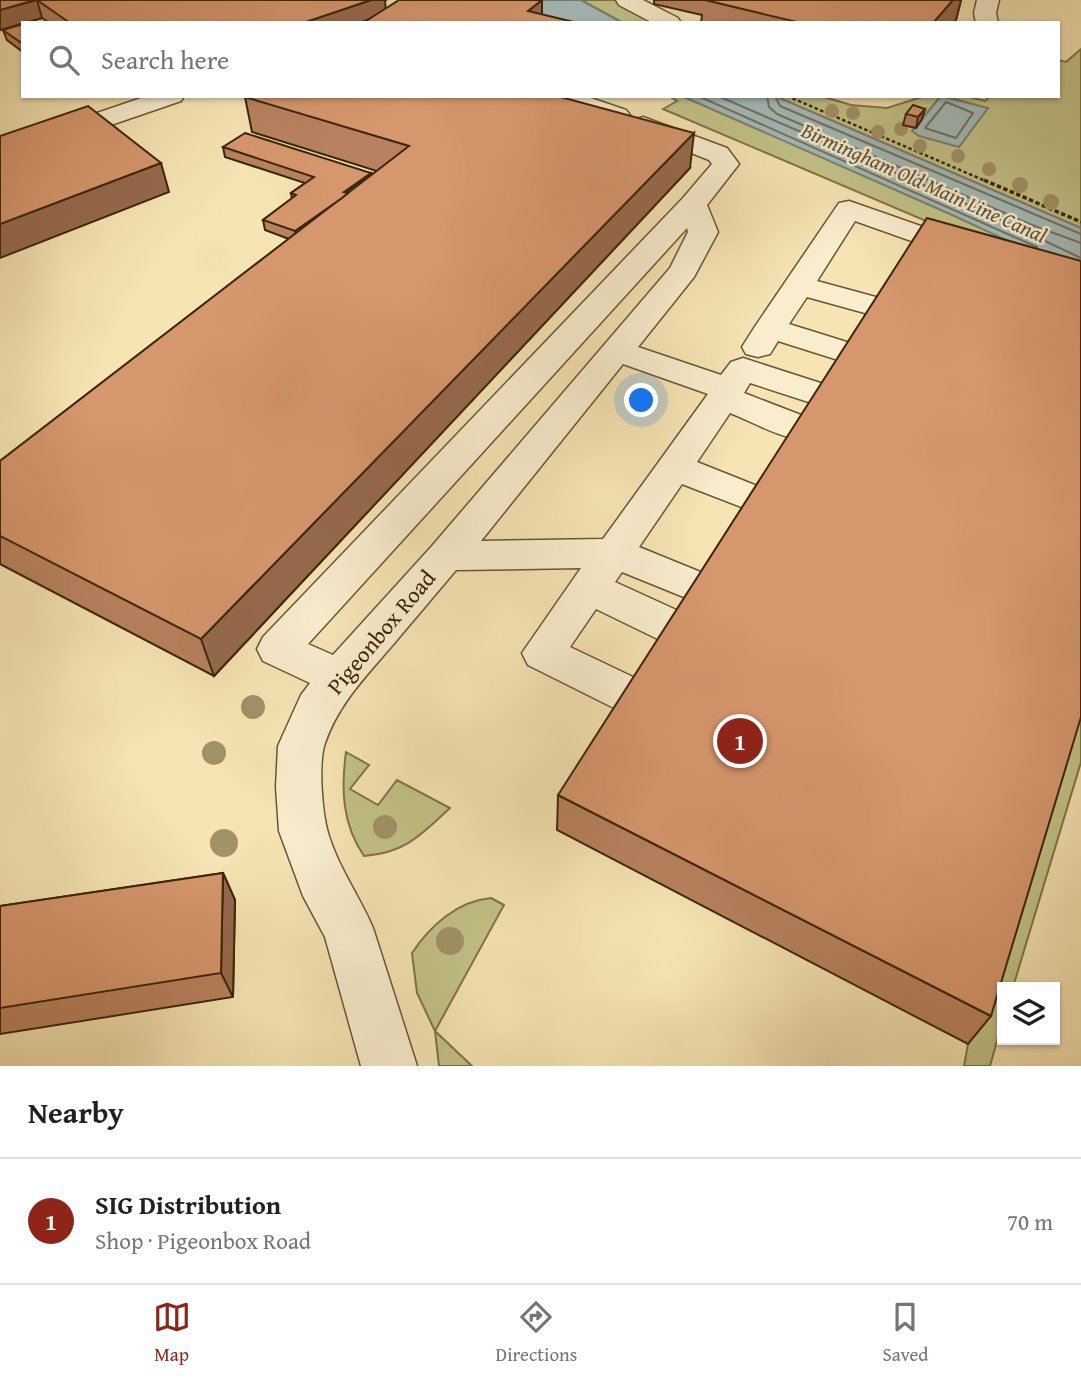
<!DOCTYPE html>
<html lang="en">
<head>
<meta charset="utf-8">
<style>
  body { margin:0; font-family:"Gentium Book Plus",serif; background:#f6f6f6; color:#202124 }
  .controls { position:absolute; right:21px; bottom:21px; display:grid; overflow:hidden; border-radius:0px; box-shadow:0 2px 5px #0004 }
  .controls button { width:63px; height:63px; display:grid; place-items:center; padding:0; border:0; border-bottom:2px solid #e0e0e0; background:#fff; color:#202124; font:35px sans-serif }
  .you { position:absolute; left:642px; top:401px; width:24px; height:24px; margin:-18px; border:5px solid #fff; border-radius:50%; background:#1a73e8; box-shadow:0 0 0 10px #1a73e833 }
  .badge { display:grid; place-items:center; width:46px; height:46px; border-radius:50%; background:#8f2418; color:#fff; font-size:23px; font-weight:700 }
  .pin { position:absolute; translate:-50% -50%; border:4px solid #fff; box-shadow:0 2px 7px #0006 }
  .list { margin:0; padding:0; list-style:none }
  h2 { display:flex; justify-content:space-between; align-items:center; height:91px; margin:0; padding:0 28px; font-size:30px }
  h2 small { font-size:23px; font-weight:400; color:#757577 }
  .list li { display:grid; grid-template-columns:46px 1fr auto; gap:21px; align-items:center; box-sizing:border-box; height:126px; padding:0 28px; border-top:2px solid #e0e0e0 }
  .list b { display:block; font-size:26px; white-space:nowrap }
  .list p { margin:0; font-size:23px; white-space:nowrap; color:#757577 }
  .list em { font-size:23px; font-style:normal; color:#757577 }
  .icon { flex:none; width:38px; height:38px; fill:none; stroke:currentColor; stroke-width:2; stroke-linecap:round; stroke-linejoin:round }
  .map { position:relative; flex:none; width:1081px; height:1066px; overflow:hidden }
  .search { position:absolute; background:#fff; box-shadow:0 2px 5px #0004; left:21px; right:21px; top:21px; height:77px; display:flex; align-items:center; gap:18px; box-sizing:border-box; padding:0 24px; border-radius:0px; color:#757577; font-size:26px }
  .sheet { height:217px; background:#fff }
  nav { display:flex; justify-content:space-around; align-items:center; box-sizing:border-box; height:98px; border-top:2px solid #e0e0e0; background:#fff; font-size:19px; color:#757577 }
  nav a { display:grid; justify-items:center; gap:4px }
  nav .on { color:#8f2418 }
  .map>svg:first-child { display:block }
  .green { fill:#c3c288; stroke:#7f7448; stroke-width:2 }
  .water { fill:#a3bbb9; stroke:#798073; stroke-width:2 }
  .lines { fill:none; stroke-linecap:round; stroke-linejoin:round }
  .shore { stroke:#6f7161; stroke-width:2 }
  .minor-casing { stroke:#6a5634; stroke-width:3 }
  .path-far1 { stroke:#3b2709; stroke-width:2.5; stroke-dasharray:3.5 2.5; stroke-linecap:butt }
  .path { stroke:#3b2709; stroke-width:3.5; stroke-dasharray:4.5 2.5; stroke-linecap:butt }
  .minor { fill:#f9edce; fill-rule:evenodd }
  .tree { fill:#a29268 }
  .wall { fill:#b8815f; stroke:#3b2709; stroke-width:2 }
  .shaded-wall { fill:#96694d; stroke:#3b2709; stroke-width:2 }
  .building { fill:#d6966e; stroke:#3b2709; stroke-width:2 }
  .labels { text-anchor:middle; stroke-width:5; stroke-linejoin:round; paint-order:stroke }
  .far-water-label { font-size:21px; font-style:italic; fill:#5a533e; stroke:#f9edce }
  .street-label { font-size:23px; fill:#3b2709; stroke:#f9edce }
</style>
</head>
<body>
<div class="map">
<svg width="1081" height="1066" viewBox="0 0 1081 1066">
  <rect width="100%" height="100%" fill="#f6e4b4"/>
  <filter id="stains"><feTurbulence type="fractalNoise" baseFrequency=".00286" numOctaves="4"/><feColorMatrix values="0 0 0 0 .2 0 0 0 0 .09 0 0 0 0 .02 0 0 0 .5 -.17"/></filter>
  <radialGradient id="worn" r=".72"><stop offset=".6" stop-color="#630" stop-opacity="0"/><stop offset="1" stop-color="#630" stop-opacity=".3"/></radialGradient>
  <g class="green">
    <path d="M 581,0 L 615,0 L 660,23 L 623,23 Z"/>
    <path d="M 1081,49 L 1081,228 L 775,96 L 821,96 L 851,105 L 887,108 L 925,96 L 941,96 L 922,119 L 904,124 L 916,128 L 987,108 L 943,96 L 966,96 L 985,101 L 990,96 L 1058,96 L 1058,60 L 1066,62 Z"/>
    <path d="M 669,96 L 682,96 L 954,214 L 1081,275 L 1081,287 L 663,109 L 677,101 Z"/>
    <path d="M 1081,681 L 1081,762 L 1013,987 L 1002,987 L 1002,1023 L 990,1066 L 964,1066 L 968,1044 Z"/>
    <path d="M 346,752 L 369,765 L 350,789 L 378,805 L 397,780 L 450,808 C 421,835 405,853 364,856 C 342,824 341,789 346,752 Z"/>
    <path d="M 491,898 L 504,905 L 435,1031 L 472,1066 L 439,1066 L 435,1031 L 417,993 L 412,953 C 430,926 457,901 491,898 Z"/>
  </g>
  <g class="water">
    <path d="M 518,0 L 581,0 L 623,23 L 554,23 Z"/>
    <path d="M 682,96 L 775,96 L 1081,228 L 1081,275 L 950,214 Z"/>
    <path d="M 941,96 L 988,108 L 959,147 L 919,136 L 912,131 Z"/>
  </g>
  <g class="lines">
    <g class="shore">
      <path d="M 698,96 L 1037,247"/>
      <path d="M 718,96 L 956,199 L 1081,258"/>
      <path d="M 767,96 L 769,107 L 777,114 L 1032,225 L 1081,243"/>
      <path d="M 775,96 L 780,106 L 1081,234"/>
      <path d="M 946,102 L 973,113 L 956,138 L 925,128 Z"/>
    </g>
    <defs>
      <g id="minor">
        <path d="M 616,0 L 643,0 L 678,18 L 681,23 L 653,23 L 619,5 Z"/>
        <path d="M 977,0 L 999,0 L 996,13 L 998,23 L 976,23 L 974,13 Z"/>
        <path d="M 147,96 L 184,96 L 181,101 L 0,163 L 0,146 Z"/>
        <path d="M 548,96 L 585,96 L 626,110 L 630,115 L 623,122 L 614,125 L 551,101 Z"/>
        <path d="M 643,117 L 727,148 L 739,164 L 707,205 L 718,232 L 694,277 L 638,347 L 721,375 L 731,362 L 743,358 L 839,389 L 844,397 L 839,405 L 827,408 L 750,383 L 744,393 L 819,422 L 825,430 L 819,438 C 792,446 756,423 730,413 L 697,462 L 775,493 L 781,502 L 775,511 L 762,515 L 682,484 L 639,547 L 720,580 L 726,591 L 720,602 L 706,606 L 622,572 L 615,582 L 696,619 L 702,631 L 696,643 L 681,647 L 666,643 L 596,609 L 570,647 L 654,687 L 661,700 L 654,713 L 639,718 L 624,713 L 528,665 L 522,653 L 581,568 L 456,570 C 434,596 412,622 391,647 C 365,677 338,705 325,743 C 318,763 322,812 328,833 C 338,867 359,895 373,928 L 417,1066 L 361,1066 L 325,937 L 303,896 L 279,831 L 276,787 L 278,746 L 301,695 L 310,683 L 263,661 L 257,649 L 263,637 L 683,198 L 712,164 L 709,160 L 634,130 L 630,125 L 634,120 ZM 687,228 L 688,232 L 670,268 L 432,546 L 333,655 L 308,644 ZM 623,364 L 708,394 L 603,539 L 481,541 Z"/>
        <path d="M 849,201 L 975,245 L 980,251 L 975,257 L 965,260 L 855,221 L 817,281 L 894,302 L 899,309 L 894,316 L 883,318 L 807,297 L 789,324 L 866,348 L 870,355 L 866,362 L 854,365 L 778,341 L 770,354 L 758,357 L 746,354 L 742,347 L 754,328 L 839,203 Z"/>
      </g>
    </defs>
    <use href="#minor" class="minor-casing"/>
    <path class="path-far1" d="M 787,96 L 988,182"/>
    <path class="path" d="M 984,180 L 1081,222"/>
    <use href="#minor" class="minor"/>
  </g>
  <g class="tree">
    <circle cx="832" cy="111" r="7"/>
    <circle cx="853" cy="113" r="7"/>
    <circle cx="901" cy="129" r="7"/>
    <circle cx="878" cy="132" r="7"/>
    <circle cx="920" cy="146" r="7"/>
    <circle cx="958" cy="156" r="7"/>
    <circle cx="989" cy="169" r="7"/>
    <circle cx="1020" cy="185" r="8"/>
    <circle cx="1051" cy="202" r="8"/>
    <circle cx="253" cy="707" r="12"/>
    <circle cx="214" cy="753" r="12"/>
    <circle cx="385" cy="827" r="12"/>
    <circle cx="224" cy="843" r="14"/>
    <circle cx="450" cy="941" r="14"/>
  </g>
  <g class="wall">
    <path d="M 0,0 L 386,0 L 367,20 L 360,23 L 49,23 L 42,18 L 0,30 Z"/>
    <path d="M 654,0 L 961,0 L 956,20 L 953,23 L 701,23 L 702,15 L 654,4 Z"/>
    <path d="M 23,24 L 23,52 L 7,40 L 3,30 Z"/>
    <path d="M 245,97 L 690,168 L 214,676 L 0,564 L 0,461 L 289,239 L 265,230 L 263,220 L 292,199 L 291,193 L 305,183 L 225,157 L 223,147 L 371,173 L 371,175 L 377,171 L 252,132 Z"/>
    <path d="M 925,109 L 922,119 L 916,128 L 903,125 L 906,114 Z"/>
    <path d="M 558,795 L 991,1016 L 968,1044 L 557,830 Z"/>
    <path d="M 223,873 L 235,900 L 233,997 L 0,1034 L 0,906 Z"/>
  </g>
  <g class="shaded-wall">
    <path d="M 37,0 L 42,18 L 0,30 L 0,10 Z"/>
    <path d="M 371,0 L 386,0 L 385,1 L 386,12 L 360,23 L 303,23 Z"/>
    <path d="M 542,0 L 542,23 L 528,11 Z"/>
    <path d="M 953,0 L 961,0 L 956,20 L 953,23 L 933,23 Z"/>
    <path d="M 925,109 L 922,119 L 916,128 L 918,117 Z"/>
    <path d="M 694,133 L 690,168 L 214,676 L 201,639 Z"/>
    <path d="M 161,163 L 169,192 L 0,258 L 0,224 Z"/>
    <path d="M 371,173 L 372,183 L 297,241 L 295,231 Z"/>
    <path d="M 223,873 L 235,900 L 233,997 L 221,973 Z"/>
  </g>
  <g class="building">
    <path d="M 0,0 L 35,0 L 0,10 Z"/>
    <path d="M 37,0 L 371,0 L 303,23 L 70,23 Z"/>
    <path d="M 399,0 L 542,0 L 528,11 L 578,23 L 363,23 Z"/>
    <path d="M 705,0 L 953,0 L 933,23 L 801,23 Z"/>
    <path d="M 23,24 L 23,44 L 3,30 Z"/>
    <path d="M 246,96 L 557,96 L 694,133 L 201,639 L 0,536 L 0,461 L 409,146 L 245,97 Z"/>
    <path d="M 913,105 L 925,109 L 918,117 L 906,114 Z"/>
    <path d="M 88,106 L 161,163 L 0,224 L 0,136 Z"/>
    <path d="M 245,133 L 371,173 L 344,192 L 348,193 L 342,198 L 295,231 L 263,220 L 296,195 L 291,193 L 314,177 L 223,147 Z"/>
    <path d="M 927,218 L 1081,261 L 1081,717 L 991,1016 L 558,795 Z"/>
    <path d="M 223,873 L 221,973 L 0,1008 L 0,906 Z"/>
  </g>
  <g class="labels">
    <g class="far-water-label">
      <text transform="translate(924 183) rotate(24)" y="7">Birmingham Old Main Line Canal</text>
    </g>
    <g class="street-label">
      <text transform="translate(381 632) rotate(-50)" y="8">Pigeonbox Road</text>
    </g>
  </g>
  <rect width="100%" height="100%" filter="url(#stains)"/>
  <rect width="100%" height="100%" fill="url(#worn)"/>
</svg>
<div class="controls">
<button><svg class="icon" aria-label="layers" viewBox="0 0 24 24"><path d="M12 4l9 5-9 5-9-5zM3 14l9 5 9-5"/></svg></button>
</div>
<div class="you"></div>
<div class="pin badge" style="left:740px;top:741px">1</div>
<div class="search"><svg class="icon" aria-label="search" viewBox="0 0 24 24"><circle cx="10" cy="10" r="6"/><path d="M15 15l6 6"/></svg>Search here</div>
</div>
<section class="sheet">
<h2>Nearby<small></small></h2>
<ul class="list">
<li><span class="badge">1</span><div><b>SIG Distribution</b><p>Shop · Pigeonbox Road</p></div><em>70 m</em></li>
</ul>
</section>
<nav>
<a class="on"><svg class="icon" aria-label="map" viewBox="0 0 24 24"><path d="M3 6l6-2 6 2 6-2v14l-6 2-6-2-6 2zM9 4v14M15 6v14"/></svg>Map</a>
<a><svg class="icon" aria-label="directions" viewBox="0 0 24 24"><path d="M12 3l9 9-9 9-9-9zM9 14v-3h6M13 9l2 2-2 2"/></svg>Directions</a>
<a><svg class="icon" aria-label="saved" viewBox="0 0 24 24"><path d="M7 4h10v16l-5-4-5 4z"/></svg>Saved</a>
</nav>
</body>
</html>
